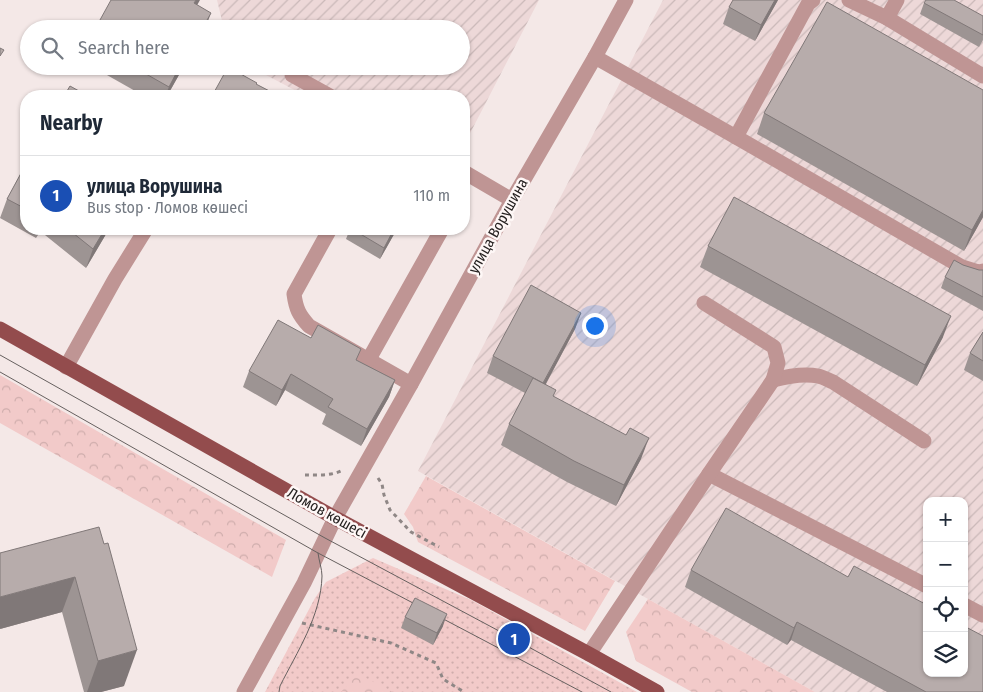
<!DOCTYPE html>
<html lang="en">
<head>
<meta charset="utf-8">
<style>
  body { margin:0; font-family:"Fira Sans Condensed",sans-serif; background:#f6f6f7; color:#1f2937 }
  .controls { position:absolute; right:15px; bottom:15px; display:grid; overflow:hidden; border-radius:10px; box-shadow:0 1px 4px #0004 }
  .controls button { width:45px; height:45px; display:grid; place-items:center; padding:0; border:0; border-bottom:1px solid #e0e1e3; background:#fff; color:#1f2937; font:25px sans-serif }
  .you { position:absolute; left:594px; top:325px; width:18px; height:18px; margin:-12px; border:4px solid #fff; border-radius:50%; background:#1a73e8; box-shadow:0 0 0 8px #1a73e833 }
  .badge { display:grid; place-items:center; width:32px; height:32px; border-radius:50%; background:#db2777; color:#fff; font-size:16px; font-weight:700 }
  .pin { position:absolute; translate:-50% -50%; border:2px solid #fff; box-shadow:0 1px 5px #0006 }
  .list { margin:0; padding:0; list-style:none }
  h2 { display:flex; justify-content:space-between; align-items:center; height:65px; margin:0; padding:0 20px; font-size:21px }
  h2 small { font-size:16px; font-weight:400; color:#747a83 }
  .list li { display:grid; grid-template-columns:32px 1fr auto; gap:15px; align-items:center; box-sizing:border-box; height:80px; padding:0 20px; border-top:1px solid #e0e1e3 }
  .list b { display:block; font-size:19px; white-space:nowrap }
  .list p { margin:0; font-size:16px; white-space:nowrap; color:#747a83 }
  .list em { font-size:16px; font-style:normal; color:#747a83 }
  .icon { flex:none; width:28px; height:28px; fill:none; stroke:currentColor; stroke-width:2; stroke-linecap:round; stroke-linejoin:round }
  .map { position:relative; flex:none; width:983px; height:692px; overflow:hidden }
  .search { position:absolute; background:#fff; box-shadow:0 1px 4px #0004; left:20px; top:20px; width:450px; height:55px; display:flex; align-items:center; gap:12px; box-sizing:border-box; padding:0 18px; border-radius:28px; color:#747a83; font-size:19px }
  .panel { position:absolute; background:#fff; box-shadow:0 1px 4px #0004; left:20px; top:90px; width:450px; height:145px; border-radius:20px }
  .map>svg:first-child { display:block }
  .industrial { fill:url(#industrial-furrows); fill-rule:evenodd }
  .grass { fill:url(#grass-dots) }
  .forest { fill:url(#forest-crowns) }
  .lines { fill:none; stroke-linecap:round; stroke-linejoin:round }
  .path { stroke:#8f8786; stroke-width:3; stroke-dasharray:4 4; stroke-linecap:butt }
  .minor { stroke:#bf9594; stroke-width:15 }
  .major { stroke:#934c4d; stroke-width:15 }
  .tram { stroke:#66605f; stroke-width:1 }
  .wall { fill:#9d9493 }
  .shaded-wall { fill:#807878 }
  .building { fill:#b7acab; stroke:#807878 }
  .labels { text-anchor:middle; stroke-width:5; stroke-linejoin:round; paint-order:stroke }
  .street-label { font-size:15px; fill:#262221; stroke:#fef7f6 }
</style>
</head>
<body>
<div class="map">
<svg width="983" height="692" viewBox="0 0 983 692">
  <defs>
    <pattern id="industrial-furrows" width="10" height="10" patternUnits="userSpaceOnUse" patternTransform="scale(1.25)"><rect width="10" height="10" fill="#edd8d8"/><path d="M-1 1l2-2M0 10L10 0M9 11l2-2" fill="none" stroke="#cbb9b9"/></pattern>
    <pattern id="grass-dots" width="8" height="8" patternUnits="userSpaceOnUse" patternTransform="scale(1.25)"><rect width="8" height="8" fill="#f2cac9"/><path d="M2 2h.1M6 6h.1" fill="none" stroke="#cfadac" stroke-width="1.8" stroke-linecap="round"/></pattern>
    <pattern id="forest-crowns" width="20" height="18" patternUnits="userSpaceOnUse" patternTransform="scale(1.25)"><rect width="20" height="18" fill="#f2cac9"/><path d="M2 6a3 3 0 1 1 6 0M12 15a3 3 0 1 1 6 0" fill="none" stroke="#cfadac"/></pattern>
  </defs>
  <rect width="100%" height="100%" fill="#f4e8e7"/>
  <g class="industrial">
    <path d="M 217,0 L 539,0 L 464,145 L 464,96 L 306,96 L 249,66 L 461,66 L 461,29 L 224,29 Z"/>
    <path d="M 663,0 L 983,0 L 983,692 L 815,692 L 418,471 ZM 927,501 L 964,501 L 964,673 L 927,673 Z"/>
  </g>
  <path class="grass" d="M 373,558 L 471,600 L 637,692 L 265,692 L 315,598 L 326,582 Z"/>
  <g class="forest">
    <path d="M 0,375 L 286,540 L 272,577 L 0,423 Z"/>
    <path d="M 426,476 L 615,581 L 585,631 L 418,542 L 413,527 L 404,514 Z"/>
    <path d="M 648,599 L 815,692 L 692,692 L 636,661 L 626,632 Z"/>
    <path d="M 358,674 L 393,692 L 341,692 Z"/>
  </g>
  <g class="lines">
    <g class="path">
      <path d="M 305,475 C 317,475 330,476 341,471"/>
      <path d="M 378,478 L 382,484 L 384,495 L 390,510 L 411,532 L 439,547"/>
      <path d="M 302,623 L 391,643 L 436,663 L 443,679 L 464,692"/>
    </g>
    <g class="minor">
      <path d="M 813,0 L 808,4 L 736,137 L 962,267 L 978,272 L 983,271"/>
      <path d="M 849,0 L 887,18 L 983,76"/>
      <path d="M 887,18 L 897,0"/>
      <path d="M 595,57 L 736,137"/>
      <path d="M 292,75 L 330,96"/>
      <path d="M 464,172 L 512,200"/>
      <path d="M 330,229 L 294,294 C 296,309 299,315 309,326 L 411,384"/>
      <path d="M 369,359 L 442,229"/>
      <path d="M 66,367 L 115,279 L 146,229"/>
      <path d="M 773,380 C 788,376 803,373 818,376 C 823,377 828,380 833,382 L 924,441"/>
      <path d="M 709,474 L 927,586"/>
      <path d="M 964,605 L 983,615"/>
      <path d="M 589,654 L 709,474 L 773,380 L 778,363 L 774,347 L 704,303"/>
      <path d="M 244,692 L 304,583 L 335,518 L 411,384 L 512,200 L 595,57 L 626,0"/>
    </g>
    <path class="major" d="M 0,329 L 335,518 L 589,654 L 657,692"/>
    <g class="tram">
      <path d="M 0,355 L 325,538 L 514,639 L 611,692"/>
      <path d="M 0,372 L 318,553 L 582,692"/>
      <path d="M 279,692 L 280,686 C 297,652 321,616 322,576 C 322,569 319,561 318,553"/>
    </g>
  </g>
  <g class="wall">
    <path d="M 778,0 L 755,41 L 723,24 L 729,7 Z"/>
    <path d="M 924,3 L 983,16 L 983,40 L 979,47 L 920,14 Z"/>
    <path d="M 91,66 L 184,66 L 167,96 L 144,96 Z"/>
    <path d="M 983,90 L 983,217 L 964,251 L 757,134 L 764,113 Z"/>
    <path d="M 26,164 L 26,229 L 109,229 L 86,268 L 40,231 L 36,238 L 0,218 L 7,199 Z"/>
    <path d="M 261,229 L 275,229 L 272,235 Z"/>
    <path d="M 350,229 L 397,229 L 380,259 L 346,239 Z"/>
    <path d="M 708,246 L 943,337 L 917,386 L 700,267 Z"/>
    <path d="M 963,265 L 979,270 L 983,270 L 983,311 L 941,288 L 945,277 Z"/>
    <path d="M 581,313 L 575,329 L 546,384 L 554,397 L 641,459 L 616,506 L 567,482 L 501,445 L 509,424 L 525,393 L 487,373 L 493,356 Z"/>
    <path d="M 983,332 L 983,381 L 964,370 L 970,353 Z"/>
    <path d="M 311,338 L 357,360 L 395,380 L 389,397 L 361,446 L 322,424 L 326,414 L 285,390 L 276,406 L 243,387 L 249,371 Z"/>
    <path d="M 104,544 L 124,686 L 101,692 L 84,692 L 62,612 L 0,629 Z"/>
    <path d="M 691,570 L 983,692 L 887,692 L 791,640 L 787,645 L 685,587 Z"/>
    <path d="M 405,617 L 443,626 L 433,645 L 401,628 Z"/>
  </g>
  <g class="shaded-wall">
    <path d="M 196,0 L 200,0 L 187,23 L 194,3 Z"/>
    <path d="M 775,0 L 778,0 L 755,41 L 761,25 Z"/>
    <path d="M 211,13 L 205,29 L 202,29 Z"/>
    <path d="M 180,66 L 184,66 L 167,96 L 165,96 L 169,87 Z"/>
    <path d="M 983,210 L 983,217 L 964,251 L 972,230 Z"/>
    <path d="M 40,229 L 41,229 L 36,238 Z"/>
    <path d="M 105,229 L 109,229 L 86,268 L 93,249 Z"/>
    <path d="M 394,229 L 397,229 L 380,259 L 384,248 Z"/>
    <path d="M 581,313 L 575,329 L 537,400 L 543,384 Z"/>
    <path d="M 951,316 L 943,337 L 917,386 L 925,365 Z"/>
    <path d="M 291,374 L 285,390 L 276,406 L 282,390 Z"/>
    <path d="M 395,380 L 389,397 L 361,446 L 367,429 Z"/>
    <path d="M 649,438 L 641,459 L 616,506 L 624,485 Z"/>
    <path d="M 75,577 L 62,612 L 0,629 L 0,597 Z"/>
    <path d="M 447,614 L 443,626 L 433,645 L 437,633 Z"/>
    <path d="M 797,622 L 791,640 L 787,645 L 794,628 Z"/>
    <path d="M 137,650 L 124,686 L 101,692 L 87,692 L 98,661 Z"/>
  </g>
  <g class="building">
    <path d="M 111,0 L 196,0 L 194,3 L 211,13 L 202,29 L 95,29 Z"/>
    <path d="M 733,0 L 775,0 L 761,25 L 729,7 Z"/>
    <path d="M 926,0 L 954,0 L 983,16 L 983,35 L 924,3 Z"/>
    <path d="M 827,2 L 983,90 L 983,210 L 972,230 L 764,113 Z"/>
    <path d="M 0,48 L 4,50 L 0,56 Z"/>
    <path d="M 132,66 L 180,66 L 169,87 Z"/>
    <path d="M 228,67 L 257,83 L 256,84 L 279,96 L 212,96 Z"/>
    <path d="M 70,86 L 88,96 L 64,96 Z"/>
    <path d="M 26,164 L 26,209 L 7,199 Z"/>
    <path d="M 734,197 L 951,316 L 925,365 L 708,246 Z"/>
    <path d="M 68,229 L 105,229 L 93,249 Z"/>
    <path d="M 352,229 L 394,229 L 384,248 Z"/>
    <path d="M 954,260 L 963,265 L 979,270 L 983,270 L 983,297 L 945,277 Z"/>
    <path d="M 531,285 L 581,313 L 543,383 L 493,356 Z"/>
    <path d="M 278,320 L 311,338 L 318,325 L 361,349 L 356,360 L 395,380 L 367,429 L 328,407 L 333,399 L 291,374 L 282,390 L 249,371 Z"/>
    <path d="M 983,332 L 983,361 L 970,353 Z"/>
    <path d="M 533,378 L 556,390 L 553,396 L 626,435 L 630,428 L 649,438 L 624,485 L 574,461 L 509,424 Z"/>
    <path d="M 726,508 L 848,577 L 854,566 L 927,605 L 927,673 L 964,673 L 964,626 L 983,636 L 983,692 L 926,692 L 797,622 L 794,628 L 691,570 Z"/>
    <path d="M 99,527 L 104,544 L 108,543 L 137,650 L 98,661 L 75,577 L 0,597 L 0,553 Z"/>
    <path d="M 415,598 L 447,614 L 437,633 L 405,617 Z"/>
  </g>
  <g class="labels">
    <g class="street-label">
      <text transform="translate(498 226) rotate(-61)" y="5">улица Ворушина</text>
      <text transform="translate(327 513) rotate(29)" y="5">Ломов көшесі</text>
    </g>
  </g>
</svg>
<div class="controls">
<button>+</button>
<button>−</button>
<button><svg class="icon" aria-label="locate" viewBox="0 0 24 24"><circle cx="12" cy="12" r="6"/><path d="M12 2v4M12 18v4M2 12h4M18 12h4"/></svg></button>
<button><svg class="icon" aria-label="layers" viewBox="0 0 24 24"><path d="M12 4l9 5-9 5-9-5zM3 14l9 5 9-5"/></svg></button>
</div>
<div class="you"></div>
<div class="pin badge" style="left:514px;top:639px;background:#1a4fb4">1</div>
<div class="search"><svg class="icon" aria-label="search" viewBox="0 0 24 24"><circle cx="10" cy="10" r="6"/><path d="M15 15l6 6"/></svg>Search here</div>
<section class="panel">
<h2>Nearby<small></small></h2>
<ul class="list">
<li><span class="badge" style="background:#1a4fb4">1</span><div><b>улица Ворушина</b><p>Bus stop · Ломов көшесі</p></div><em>110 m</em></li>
</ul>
</section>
</div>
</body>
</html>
